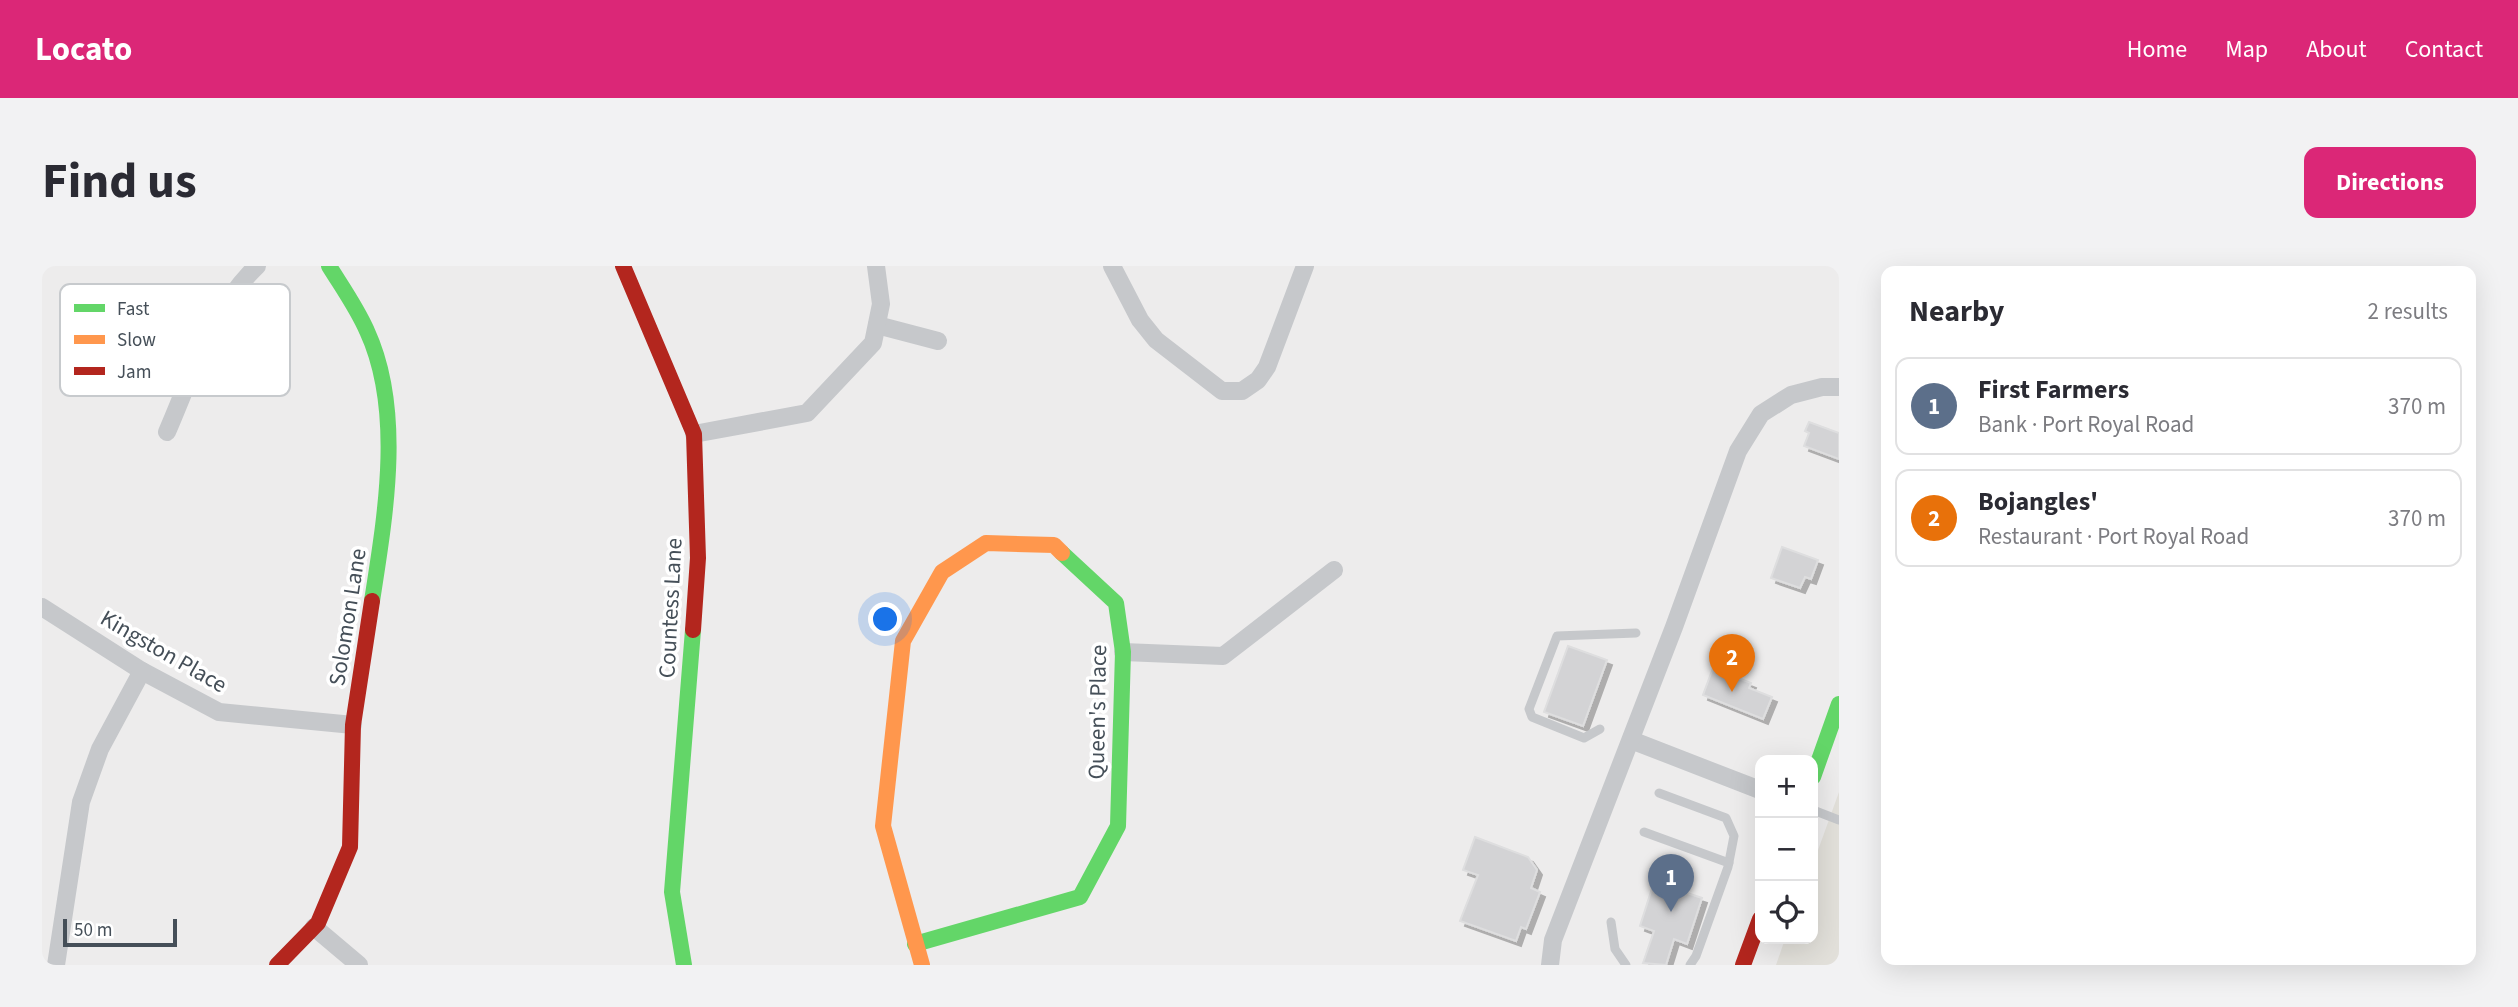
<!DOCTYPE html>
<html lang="en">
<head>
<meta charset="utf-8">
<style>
  body { margin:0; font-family:"Source Sans 3",sans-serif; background:#f2f2f3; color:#2b2b33 }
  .controls { position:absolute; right:21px; bottom:21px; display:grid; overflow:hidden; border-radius:14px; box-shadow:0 7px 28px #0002 }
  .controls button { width:63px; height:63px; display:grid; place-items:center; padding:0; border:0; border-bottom:2px solid #e1e1e2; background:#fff; color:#2b2b33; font:35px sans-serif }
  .scale { position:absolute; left:21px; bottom:18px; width:114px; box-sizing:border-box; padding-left:7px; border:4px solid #454f58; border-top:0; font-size:19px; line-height:24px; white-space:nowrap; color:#454f58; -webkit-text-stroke:5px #fff; paint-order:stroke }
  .you { position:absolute; left:844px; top:354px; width:24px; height:24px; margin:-18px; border:5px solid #fff; border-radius:50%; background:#1a73e8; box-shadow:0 0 0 10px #1a73e833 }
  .badge { display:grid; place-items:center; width:46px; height:46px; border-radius:50%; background:#db2777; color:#fff; font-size:23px; font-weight:700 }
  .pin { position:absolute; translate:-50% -58px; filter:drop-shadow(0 2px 4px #0008) }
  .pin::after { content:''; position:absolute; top:37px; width:24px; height:21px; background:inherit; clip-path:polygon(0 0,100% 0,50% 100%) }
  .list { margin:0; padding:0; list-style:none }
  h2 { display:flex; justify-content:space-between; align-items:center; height:91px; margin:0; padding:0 28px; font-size:30px }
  h2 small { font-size:23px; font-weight:400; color:#7c7c81 }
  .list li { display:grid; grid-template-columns:46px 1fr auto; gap:21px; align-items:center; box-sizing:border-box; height:98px; margin:0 14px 14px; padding:0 14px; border:2px solid #e1e1e2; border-radius:14px }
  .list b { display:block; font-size:26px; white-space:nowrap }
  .list p { margin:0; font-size:23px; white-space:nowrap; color:#7c7c81 }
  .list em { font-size:23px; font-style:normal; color:#7c7c81 }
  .icon { flex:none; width:38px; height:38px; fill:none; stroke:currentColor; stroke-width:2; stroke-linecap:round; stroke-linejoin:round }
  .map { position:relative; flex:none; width:1797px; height:699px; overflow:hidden; border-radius:14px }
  header { display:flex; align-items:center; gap:42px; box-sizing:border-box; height:98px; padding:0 35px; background:#db2777; color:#fff }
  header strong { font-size:33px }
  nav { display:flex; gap:38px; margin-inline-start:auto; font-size:24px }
  .intro { display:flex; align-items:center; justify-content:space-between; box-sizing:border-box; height:168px; padding:0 42px }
  h1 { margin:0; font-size:49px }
  .button { padding:18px 32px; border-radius:14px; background:#db2777; color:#fff; font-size:24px; font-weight:700 }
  main { display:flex; gap:42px; padding:0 42px }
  aside { flex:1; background:#fff; border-radius:14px; box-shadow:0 7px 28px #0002 }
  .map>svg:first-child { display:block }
  .commercial { fill:#e2e0da }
  .building { fill:#d3d3d5; stroke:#dededf; stroke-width:2; filter:url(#shadow) }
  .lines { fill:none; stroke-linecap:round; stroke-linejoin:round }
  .lane { stroke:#c6c8cb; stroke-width:9 }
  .street { stroke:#c6c8cb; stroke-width:18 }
  .fast { stroke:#63d668; stroke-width:16 }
  .slow { stroke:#ff974d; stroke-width:16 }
  .jam { stroke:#b3261e; stroke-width:16 }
  .labels { text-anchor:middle; stroke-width:7; stroke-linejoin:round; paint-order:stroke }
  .street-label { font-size:23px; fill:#454f58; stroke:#fff }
  .key { fill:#fff; stroke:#c7cacd; stroke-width:2 }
  .key-label { font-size:19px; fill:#454f58 }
</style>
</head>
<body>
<header>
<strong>Locato</strong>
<nav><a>Home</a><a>Map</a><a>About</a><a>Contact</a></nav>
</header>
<div class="intro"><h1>Find us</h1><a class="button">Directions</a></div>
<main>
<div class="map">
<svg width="1797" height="699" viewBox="0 0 1797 699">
  <defs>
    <filter id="shadow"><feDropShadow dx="5" dy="5" stdDeviation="0" flood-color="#0004"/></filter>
  </defs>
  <rect width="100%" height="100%" fill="#edecec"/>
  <path class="commercial" d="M 1797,526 L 1797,699 L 1734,699 L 1743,673 L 1771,673 L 1771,598 Z"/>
  <g class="building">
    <path d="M 1767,156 L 1797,167 L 1797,193 L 1762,180 L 1767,167 L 1763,165 Z"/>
    <path d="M 1740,281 L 1776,294 L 1769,313 L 1763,311 L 1758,322 L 1729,312 Z"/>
    <path d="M 1526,380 L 1565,394 L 1541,460 L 1502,446 Z"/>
    <path d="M 1671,402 L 1709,417 L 1707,422 L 1730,431 L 1721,453 L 1661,429 Z"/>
    <path d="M 1433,571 L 1486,591 L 1495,604 L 1489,622 L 1498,626 L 1484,663 L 1479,661 L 1474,675 L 1418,655 L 1436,609 L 1421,604 Z"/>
    <path d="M 1612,616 L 1660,632 L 1645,678 L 1632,673 L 1624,699 L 1601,697 L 1612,665 L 1598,660 Z"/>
  </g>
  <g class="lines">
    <g class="lane">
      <path d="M 1558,463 L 1542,472 L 1490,451 L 1487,443 L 1515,370 L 1594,367"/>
      <path d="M 1617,527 L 1684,552 L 1692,570 L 1686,601 L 1654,690 L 1648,699"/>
      <path d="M 1771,544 L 1797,554"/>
      <path d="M 1602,566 L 1687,597"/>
      <path d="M 1569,656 L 1573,683 L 1584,699"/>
    </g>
    <g class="street">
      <path d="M 1070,0 L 1098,54 L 1114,74 L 1180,125 L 1200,125 L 1216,114 L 1225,101 L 1263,0"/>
      <path d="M 835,59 L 896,75"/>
      <path d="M 125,166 C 150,109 169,44 215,0"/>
      <path d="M 652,168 L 765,147 L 831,77 L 839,38 L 834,0"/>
      <path d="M 0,341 L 100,405 L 177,446 L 311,459"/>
      <path d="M 1081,386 L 1181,390 L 1292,304"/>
      <path d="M 1589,474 L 1718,524"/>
      <path d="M 272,661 L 317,699"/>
      <path d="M 14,699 L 39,536 L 58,483 L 100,405"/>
      <path d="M 1508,699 L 1511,674 L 1632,361 L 1696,185 L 1719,148 L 1749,129 L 1780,121 L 1797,121"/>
    </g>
    <g class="fast">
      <path d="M 287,0 C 300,21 315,42 325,65 C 362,145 343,251 330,335"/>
      <path d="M 1771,511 L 1797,438"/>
      <path d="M 873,678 L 1038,631 L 1076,560 L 1081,386 L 1074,337 L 1020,287"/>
      <path d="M 642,699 L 630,626 L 651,364"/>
    </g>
    <path class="slow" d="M 880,699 L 841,560 L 861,375 L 900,306 L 944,277 L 1012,279 L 1020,287"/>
    <g class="jam">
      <path d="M 581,0 L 652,168 L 656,292 L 651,364"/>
      <path d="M 235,699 L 276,657 L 308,581 L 311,459 L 330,335"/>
      <path d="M 1701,699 L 1718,653"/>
    </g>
  </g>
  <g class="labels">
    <g class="street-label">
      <text transform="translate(628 342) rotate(-87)" y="8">Countess Lane</text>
      <text transform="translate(305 351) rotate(-81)" y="8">Solomon Lane</text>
      <text transform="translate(122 385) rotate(30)" y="8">Kingston Place</text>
      <text transform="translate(1055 446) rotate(-89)" y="8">Queen's Place</text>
    </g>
  </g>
  <rect x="18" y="18" width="230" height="112" rx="10" class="key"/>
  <rect x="32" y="38" width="31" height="8" fill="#63d668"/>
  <rect x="32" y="69" width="31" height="9" fill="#ff974d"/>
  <rect x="32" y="101" width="31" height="8" fill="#b3261e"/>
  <g class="key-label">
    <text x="75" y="49">Fast</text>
    <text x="75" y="80">Slow</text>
    <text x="75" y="112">Jam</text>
  </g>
</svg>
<div class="controls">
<button>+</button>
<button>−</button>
<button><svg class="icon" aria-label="locate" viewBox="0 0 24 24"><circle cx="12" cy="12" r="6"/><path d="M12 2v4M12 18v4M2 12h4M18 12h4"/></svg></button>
</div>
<div class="scale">50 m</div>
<div class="you"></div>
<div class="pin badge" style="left:1629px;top:646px;background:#5c6f8a">1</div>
<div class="pin badge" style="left:1690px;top:426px;background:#e8710a">2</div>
</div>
<aside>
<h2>Nearby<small>2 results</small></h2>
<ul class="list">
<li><span class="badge" style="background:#5c6f8a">1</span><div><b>First Farmers</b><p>Bank · Port Royal Road</p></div><em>370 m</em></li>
<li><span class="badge" style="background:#e8710a">2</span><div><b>Bojangles'</b><p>Restaurant · Port Royal Road</p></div><em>370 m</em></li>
</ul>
</aside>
</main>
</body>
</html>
